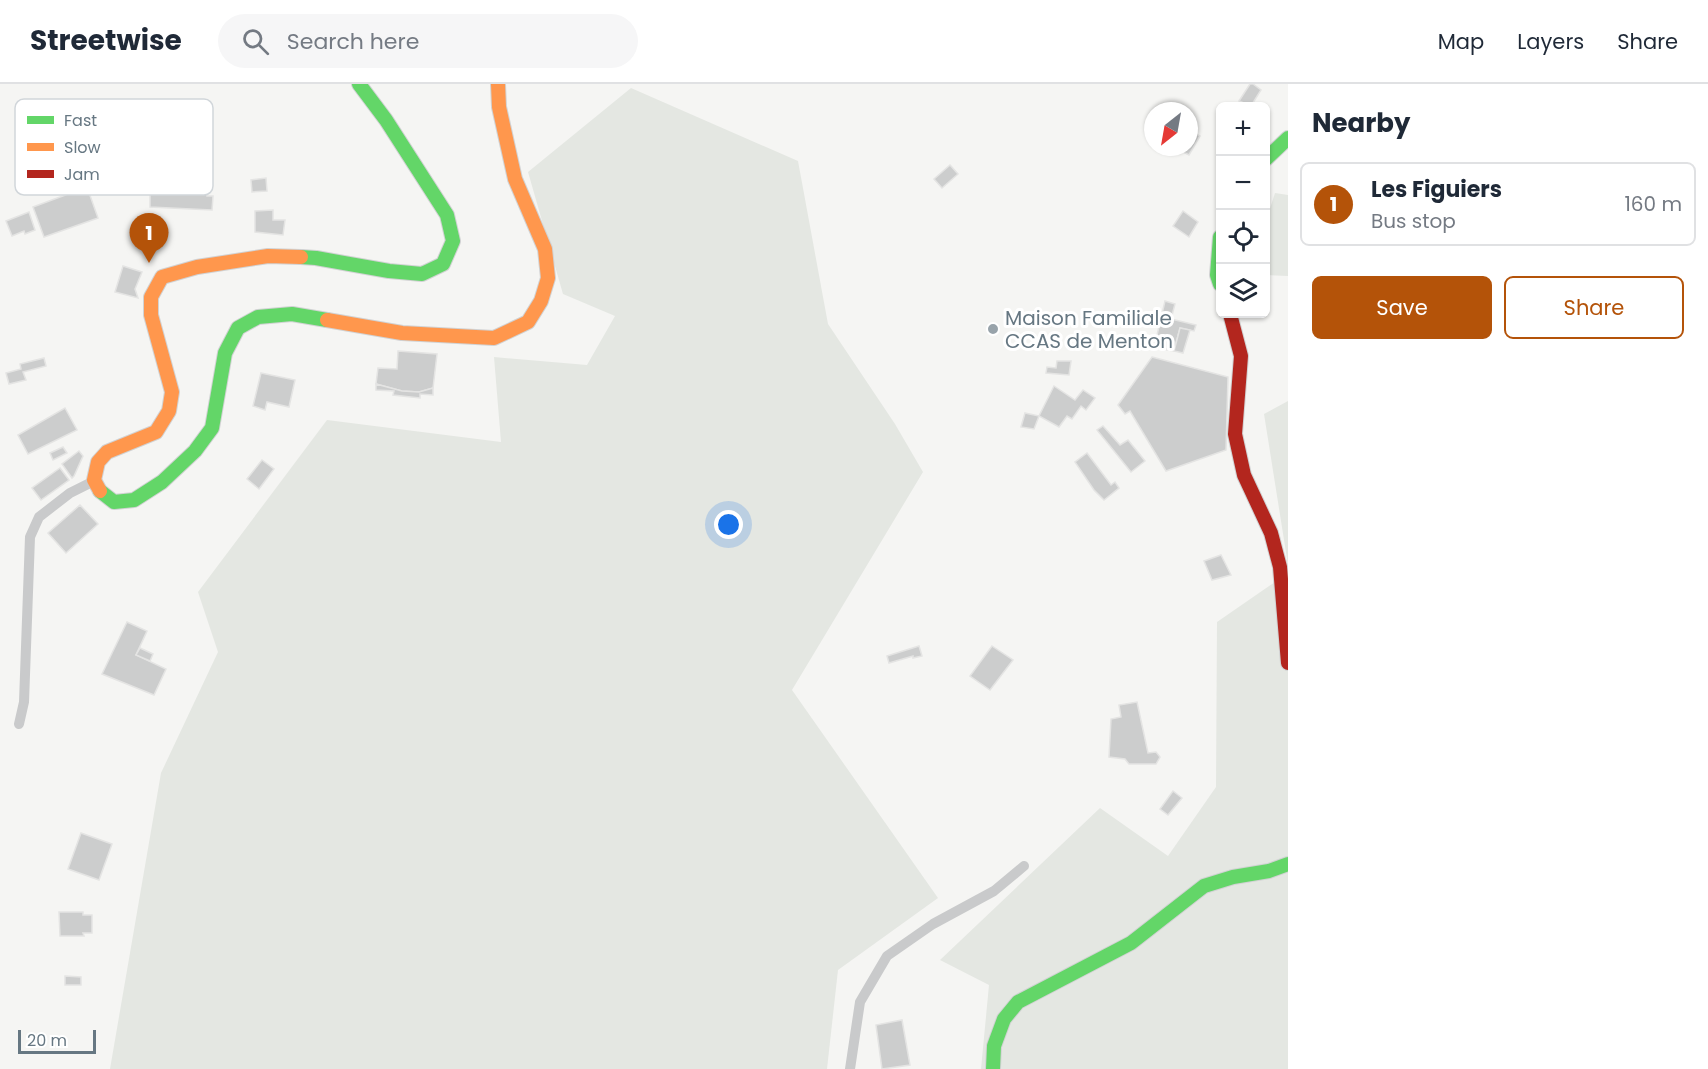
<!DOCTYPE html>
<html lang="en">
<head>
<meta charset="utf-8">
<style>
  body { margin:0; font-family:Poppins,sans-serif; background:#f6f6f7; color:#1f2937 }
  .controls { position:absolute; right:18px; top:18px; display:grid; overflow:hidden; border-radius:9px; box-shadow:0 2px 4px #0004 }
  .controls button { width:54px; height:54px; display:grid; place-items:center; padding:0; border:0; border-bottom:2px solid #e0e1e3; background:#fff; color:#1f2937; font:30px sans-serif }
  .compass { position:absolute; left:1144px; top:18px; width:54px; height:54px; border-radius:50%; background:#fff; box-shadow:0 2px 4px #0004; rotate:211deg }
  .scale { position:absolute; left:18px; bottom:15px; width:78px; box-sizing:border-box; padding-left:6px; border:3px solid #667782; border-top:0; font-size:16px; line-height:21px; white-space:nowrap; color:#667782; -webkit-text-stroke:4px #fff; paint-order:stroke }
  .you { position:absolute; left:729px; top:441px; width:21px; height:21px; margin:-15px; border:4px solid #fff; border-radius:50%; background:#1a73e8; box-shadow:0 0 0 9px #1a73e833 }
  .badge { display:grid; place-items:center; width:39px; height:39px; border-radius:50%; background:#b45309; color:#fff; font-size:20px; font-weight:700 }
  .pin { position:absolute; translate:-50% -50px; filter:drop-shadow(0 2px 3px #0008) }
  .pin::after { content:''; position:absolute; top:32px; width:21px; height:18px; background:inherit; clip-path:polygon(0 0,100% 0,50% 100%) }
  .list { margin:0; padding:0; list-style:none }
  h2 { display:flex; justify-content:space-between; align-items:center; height:78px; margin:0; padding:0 24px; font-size:26px }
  h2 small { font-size:20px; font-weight:400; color:#747a83 }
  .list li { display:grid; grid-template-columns:39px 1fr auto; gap:18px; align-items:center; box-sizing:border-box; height:84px; margin:0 12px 12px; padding:0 12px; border:2px solid #e0e1e3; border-radius:9px }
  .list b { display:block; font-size:22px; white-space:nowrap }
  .list p { margin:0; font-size:20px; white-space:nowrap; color:#747a83 }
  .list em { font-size:20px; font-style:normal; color:#747a83 }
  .actions { display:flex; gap:12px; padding:18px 24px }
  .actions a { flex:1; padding:14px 0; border:2px solid #b45309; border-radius:9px; text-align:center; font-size:21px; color:#b45309 }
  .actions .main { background:#b45309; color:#fff }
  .icon { flex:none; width:33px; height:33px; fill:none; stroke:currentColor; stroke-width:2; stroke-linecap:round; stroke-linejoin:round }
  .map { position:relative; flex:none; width:1288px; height:985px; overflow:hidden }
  header { display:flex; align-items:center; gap:36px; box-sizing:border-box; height:84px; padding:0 30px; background:#fff; border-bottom:2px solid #e0e1e3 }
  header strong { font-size:28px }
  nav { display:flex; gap:33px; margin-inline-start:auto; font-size:21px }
  .search { width:420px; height:54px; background:#f6f6f7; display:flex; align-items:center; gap:15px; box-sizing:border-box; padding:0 21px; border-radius:33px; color:#747a83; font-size:22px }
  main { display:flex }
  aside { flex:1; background:#fff }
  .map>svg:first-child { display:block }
  .green { fill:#e4e7e2 }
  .building { fill:#cccdcd; stroke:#e4e4e3; stroke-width:1.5 }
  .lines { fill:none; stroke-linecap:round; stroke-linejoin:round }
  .fast-casing { stroke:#d1d2d3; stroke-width:16 }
  .slow-casing { stroke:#d1d2d3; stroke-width:16 }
  .jam-casing { stroke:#d1d2d3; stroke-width:16 }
  .lane { stroke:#c9cacb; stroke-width:10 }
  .fast { stroke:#63d668; stroke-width:14 }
  .slow { stroke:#ff974d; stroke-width:14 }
  .jam { stroke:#b3261e; stroke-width:14 }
  .poi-dot { fill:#98a3aa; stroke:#fff; stroke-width:2 }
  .labels { text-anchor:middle; stroke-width:6; stroke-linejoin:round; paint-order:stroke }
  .poi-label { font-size:20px; fill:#667782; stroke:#fff; text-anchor:start }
  .key { fill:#fff; stroke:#d1d6da; stroke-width:1.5 }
  .key-label { font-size:16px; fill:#667782 }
</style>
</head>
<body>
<header>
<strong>Streetwise</strong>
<div class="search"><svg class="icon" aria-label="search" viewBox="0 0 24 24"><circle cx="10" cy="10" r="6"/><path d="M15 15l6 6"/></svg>Search here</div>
<nav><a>Map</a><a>Layers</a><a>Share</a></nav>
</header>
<main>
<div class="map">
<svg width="1288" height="985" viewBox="0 0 1288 985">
  <rect width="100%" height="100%" fill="#f5f5f3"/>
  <g class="green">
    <path d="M 631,4 L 798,77 L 828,240 L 895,340 L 923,388 L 792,606 L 938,814 L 838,886 L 827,985 L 110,985 L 161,689 L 218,568 L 198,508 L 327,336 L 501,358 L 494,273 L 587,281 L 615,232 L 563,210 L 528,88 Z"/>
    <path d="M 1275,109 L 1288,111 L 1288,192 L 1266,191 L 1266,137 Z"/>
    <path d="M 1288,317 L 1288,481 L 1264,330 Z"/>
    <path d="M 1288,489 L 1288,985 L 981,985 L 989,901 L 940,876 L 1100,724 L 1168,772 L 1216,703 L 1217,538 Z"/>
  </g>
  <g class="building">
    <path d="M 1250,0 L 1253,0 L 1261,6 L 1251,22 L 1239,17 Z"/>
    <path d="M 1189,46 L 1200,52 L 1189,71 L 1173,63 L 1189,63 Z"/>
    <path d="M 950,81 L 958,90 L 942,104 L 934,95 Z"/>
    <path d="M 150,93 L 208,93 L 207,112 L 213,112 L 212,126 L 150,123 Z"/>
    <path d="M 266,94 L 267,107 L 252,108 L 251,96 Z"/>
    <path d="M 87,103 L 98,134 L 44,153 L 33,123 Z"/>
    <path d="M 273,126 L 273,136 L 285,136 L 283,151 L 255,148 L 255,127 Z"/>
    <path d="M 1183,127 L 1198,138 L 1189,153 L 1173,142 Z"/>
    <path d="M 29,128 L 35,146 L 25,150 L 24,147 L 12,152 L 6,137 Z"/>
    <path d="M 123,182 L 142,188 L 135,205 L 138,214 L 115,208 Z"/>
    <path d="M 1165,217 L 1175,220 L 1171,235 L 1196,241 L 1194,247 L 1180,244 L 1174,267 L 1154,264 Z"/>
    <path d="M 1180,244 L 1190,246 L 1183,269 L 1174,267 Z"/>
    <path d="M 398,267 L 437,270 L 433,304 L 419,308 L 402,307 L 376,300 L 378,284 L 397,285 Z"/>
    <path d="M 1152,273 L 1228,293 L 1226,366 L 1166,387 L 1130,327 L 1125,330 L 1118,321 Z"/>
    <path d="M 44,274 L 46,282 L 23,288 L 26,296 L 9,300 L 6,289 L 21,285 L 20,280 Z"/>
    <path d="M 1057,277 L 1071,277 L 1069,291 L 1046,289 L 1047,283 L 1056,284 Z"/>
    <path d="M 261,289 L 295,296 L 289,323 L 267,318 L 265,326 L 253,322 Z"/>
    <path d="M 376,300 L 402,307 L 419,308 L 433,304 L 433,311 L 420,310 L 420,314 L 393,311 L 394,307 L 376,306 Z"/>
    <path d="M 1054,302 L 1075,316 L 1083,306 L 1095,314 L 1086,326 L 1081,322 L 1072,335 L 1067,332 L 1059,343 L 1039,332 Z"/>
    <path d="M 65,324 L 77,346 L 28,370 L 18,351 Z"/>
    <path d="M 1025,329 L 1039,332 L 1034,345 L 1021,343 Z"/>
    <path d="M 1103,342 L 1120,361 L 1128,356 L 1145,377 L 1131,388 L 1097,346 Z"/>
    <path d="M 63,363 L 67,369 L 53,376 L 50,369 Z"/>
    <path d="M 79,367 L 83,372 L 74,392 L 72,394 L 62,380 Z"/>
    <path d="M 1087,369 L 1111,401 L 1115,398 L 1119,404 L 1104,416 L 1094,406 L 1075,378 Z"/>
    <path d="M 262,376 L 274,385 L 259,405 L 247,395 Z"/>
    <path d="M 60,384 L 69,396 L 41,416 L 32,404 Z"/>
    <path d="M 80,421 L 98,440 L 66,469 L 48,449 Z"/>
    <path d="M 1221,471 L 1231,491 L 1212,496 L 1204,477 Z"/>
    <path d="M 127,538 L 147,547 L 136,571 L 166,585 L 154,611 L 102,590 Z"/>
    <path d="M 919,562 L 922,572 L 913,574 L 913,572 L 889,579 L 887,572 Z"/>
    <path d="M 992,562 L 1013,576 L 990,606 L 970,592 Z"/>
    <path d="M 140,564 L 153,570 L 150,577 L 136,571 Z"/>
    <path d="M 1137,618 L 1148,669 L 1156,668 L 1160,673 L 1156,680 L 1129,680 L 1125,675 L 1109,673 L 1111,635 L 1121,633 L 1119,621 Z"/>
    <path d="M 1173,707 L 1182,714 L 1168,731 L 1160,725 Z"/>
    <path d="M 81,749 L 112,760 L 99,796 L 68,785 Z"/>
    <path d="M 59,828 L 83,828 L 83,831 L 92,831 L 92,849 L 83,849 L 84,852 L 60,852 Z"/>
    <path d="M 65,892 L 81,893 L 81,901 L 65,901 Z"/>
    <path d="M 902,936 L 910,981 L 882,985 L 876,941 Z"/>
  </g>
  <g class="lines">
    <defs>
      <g id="fast">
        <path d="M 1266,75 L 1288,54"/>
        <path d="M 1220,153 L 1217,191 L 1220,200"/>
        <path d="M 301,173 L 316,174 L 389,187 L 422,190 L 443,180 L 453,157 L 447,131 L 386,36 L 359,0"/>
        <path d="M 100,407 L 114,418 L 134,416 L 162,398 L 195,367 L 212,344 L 225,269 L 238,244 L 258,233 L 292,230 L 327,236"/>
        <path d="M 993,985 L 994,962 L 1004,935 L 1018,918 L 1131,859 L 1204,802 L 1233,793 L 1269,787 L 1288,780"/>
      </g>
      <g id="slow">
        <path d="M 327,236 L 402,249 L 494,254 L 528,238 L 541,217 L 548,194 L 545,165 L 515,95 L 499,23 L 498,0"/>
        <path d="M 100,407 L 94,396 L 98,378 L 107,368 L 156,348 L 169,327 L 172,308 L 151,231 L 151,213 L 162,193 L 197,183 L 268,172 L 301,173"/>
      </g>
      <path id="jam" d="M 1230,230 L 1241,272 L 1235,350 L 1244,391 L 1271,449 L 1280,483 L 1288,579"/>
    </defs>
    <use href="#fast" class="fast-casing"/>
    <use href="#slow" class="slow-casing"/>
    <use href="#jam" class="jam-casing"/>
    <g class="lane">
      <path d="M 19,640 L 24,618 L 30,453 L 39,433 L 70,409 L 94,397"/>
      <path d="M 850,985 L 860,918 L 887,872 L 933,840 L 994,807 L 1024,782"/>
    </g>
    <use href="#fast" class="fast"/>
    <use href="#slow" class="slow"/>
    <use href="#jam" class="jam"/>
  </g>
  <circle class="poi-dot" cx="993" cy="245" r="6"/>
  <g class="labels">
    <g class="poi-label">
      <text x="1005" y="241">Maison Familiale<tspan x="1005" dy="23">CCAS de Menton</tspan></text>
    </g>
  </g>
  <rect x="15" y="15" width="198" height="96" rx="9" class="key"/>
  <rect x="27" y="32" width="27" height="8" fill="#63d668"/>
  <rect x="27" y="59" width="27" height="8" fill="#ff974d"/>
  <rect x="27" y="86" width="27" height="8" fill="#b3261e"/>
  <g class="key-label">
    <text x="64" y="42">Fast</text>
    <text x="64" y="69">Slow</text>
    <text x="64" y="96">Jam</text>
  </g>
</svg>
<div class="controls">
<button>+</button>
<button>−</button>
<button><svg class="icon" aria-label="locate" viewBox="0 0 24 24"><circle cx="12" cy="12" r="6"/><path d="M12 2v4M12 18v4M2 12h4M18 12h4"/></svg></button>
<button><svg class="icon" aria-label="layers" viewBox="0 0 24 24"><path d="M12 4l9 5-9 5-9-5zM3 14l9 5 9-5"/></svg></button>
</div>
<svg class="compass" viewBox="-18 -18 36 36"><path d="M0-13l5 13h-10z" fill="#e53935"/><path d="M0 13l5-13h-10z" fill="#747a83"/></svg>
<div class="scale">20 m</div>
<div class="you"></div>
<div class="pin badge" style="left:149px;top:179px">1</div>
</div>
<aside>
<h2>Nearby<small></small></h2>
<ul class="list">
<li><span class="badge">1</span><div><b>Les Figuiers</b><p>Bus stop</p></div><em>160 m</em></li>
</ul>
<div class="actions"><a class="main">Save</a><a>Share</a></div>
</aside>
</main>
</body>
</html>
